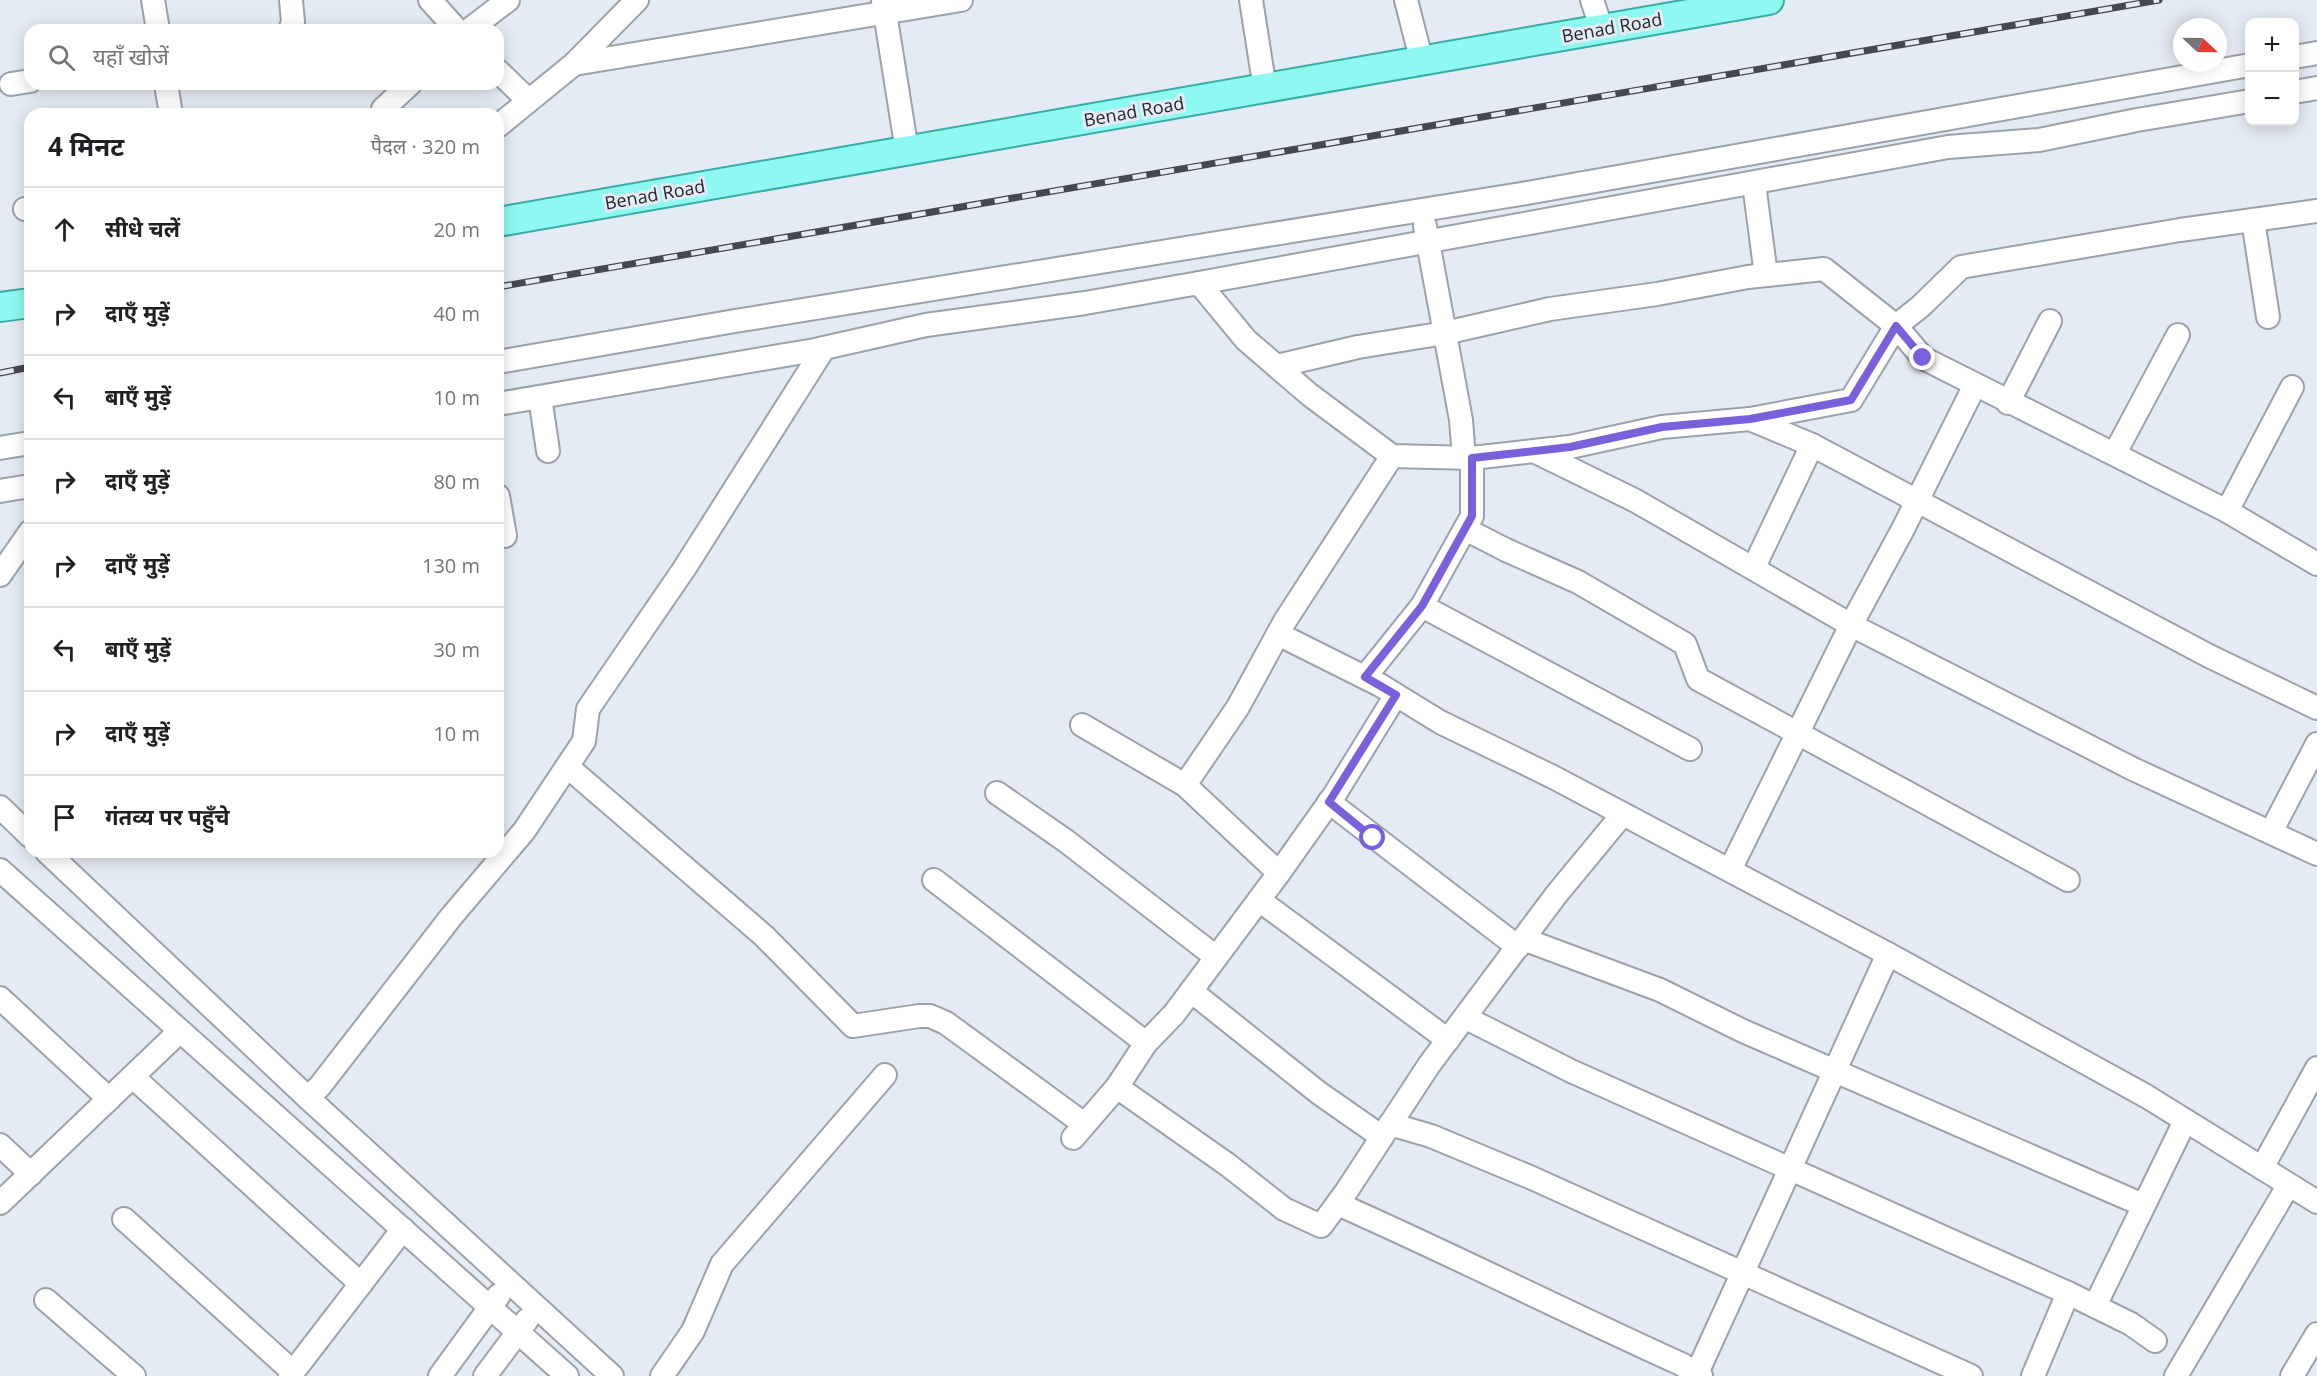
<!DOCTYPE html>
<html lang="hi">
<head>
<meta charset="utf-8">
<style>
  body { margin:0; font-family:"Open Sans","Noto Sans Devanagari",sans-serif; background:#f6f6f6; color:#202124 }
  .controls { position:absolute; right:18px; top:18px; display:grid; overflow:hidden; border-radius:12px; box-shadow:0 3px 15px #0003 }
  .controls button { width:54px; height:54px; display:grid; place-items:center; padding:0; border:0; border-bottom:2px solid #e0e0e0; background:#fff; color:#202124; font:30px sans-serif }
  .compass { position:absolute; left:2173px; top:18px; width:54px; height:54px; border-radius:50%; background:#fff; box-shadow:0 3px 15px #0003; rotate:112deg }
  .stop { position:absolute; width:18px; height:18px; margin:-14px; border:4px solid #7a60db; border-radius:50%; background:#fff }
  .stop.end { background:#7a60db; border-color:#fff; box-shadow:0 2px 6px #0008 }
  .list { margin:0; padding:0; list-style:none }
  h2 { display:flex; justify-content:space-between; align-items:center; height:78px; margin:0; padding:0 24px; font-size:26px }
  h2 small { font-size:20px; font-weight:400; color:#757577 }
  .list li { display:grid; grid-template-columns:39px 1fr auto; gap:18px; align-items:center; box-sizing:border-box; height:84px; padding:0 24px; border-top:2px solid #e0e0e0 }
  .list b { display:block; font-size:22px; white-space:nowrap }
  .list em { font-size:20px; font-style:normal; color:#757577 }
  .icon { flex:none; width:33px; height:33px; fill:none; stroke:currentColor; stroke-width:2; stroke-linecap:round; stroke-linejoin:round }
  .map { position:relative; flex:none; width:2317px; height:1376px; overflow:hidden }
  .search { position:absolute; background:#fff; box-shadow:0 3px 15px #0003; left:24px; top:24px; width:480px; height:66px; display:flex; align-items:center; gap:15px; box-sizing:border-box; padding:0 21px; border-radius:18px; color:#757577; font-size:22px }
  .panel { position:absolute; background:#fff; box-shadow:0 3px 15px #0003; left:24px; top:108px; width:480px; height:750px; border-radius:18px }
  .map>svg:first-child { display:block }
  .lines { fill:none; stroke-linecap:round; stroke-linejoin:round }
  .minor-casing { stroke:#9ca2aa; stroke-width:26 }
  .major-casing { stroke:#37ada6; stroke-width:32 }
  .minor { stroke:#fff; stroke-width:22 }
  .major { stroke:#8df9f1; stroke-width:28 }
  .rail-casing { stroke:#46484d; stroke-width:7 }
  .rail { stroke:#e5ebf4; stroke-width:4.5; stroke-dasharray:14; stroke-linecap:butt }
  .route { stroke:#7a60db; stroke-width:8 }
  .labels { text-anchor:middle; stroke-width:6; stroke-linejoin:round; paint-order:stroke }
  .street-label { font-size:18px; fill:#25272b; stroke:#e5ebf4 }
</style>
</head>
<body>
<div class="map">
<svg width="2317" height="1376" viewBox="0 0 2317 1376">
  <rect width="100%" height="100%" fill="#e5ebf4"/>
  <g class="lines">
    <defs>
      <g id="minor">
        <path d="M 153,0 L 158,30"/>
        <path d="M 430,0 L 457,30"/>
        <path d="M 883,0 L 907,151"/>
        <path d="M 1251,0 L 1265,89"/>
        <path d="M 1406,0 L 1422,62"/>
        <path d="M 1592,0 L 1602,30"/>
        <path d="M 290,30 L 293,22 L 291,0"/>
        <path d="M 469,30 L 508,0"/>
        <path d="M 2294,57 L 2317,53"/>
        <path d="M 574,64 L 961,0"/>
        <path d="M 498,71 L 528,100"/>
        <path d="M 11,84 L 30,81"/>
        <path d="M 166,84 L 171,114"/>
        <path d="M 2294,92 L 2317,88"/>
        <path d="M 383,109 L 410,84"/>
        <path d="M 498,126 L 574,64 L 637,0"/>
        <path d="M 1754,184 L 1766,275"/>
        <path d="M 25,209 L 30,209"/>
        <path d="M 2253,220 L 2268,317"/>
        <path d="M 1425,226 L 1461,420 L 1464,458"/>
        <path d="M 1199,283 L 1246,340 L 1310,395 L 1392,456 L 1472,458 L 1570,447 L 1662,427 L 1750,419 L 1851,400 L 1896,326 L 1921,306 L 1961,267 L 2180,230 L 2317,211"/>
        <path d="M 498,362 L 735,321 L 1527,193 L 2250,65"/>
        <path d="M 1277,366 L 1358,347 L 1445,333 L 1550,309 L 1657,294 L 1748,277 L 1824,269 L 1896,326 L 1923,358 L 2227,511 L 2317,564"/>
        <path d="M 540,397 L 548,451"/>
        <path d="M 2008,403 L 2050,321"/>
        <path d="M 498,404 L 815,350 L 926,325 L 1085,303 L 1199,283 L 1948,147 L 2039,140 L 2137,120 L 2250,101"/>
        <path d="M 1750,419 L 1812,445 L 2209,656 L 2317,708"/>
        <path d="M 0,448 L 30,443"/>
        <path d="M 1534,451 L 1636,501 L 1851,625 L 2133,769 L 2317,854"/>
        <path d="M 2115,453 L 2178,335"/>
        <path d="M 0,491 L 30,486"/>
        <path d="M 498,496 L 505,536"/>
        <path d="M 2227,511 L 2292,387"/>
        <path d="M 1465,529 L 1506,550 L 1578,582 L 1685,644 L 1698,679 L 2068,880"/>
        <path d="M 1754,567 L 1812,445"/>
        <path d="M 0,575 L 30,532"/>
        <path d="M 1422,606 L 1690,749"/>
        <path d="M 1278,634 L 1380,685 L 1440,722 L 1553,777 L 1888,954 L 2146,1096 L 2317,1202"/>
        <path d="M 1365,677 L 1422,606 L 1472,516 L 1472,458"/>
        <path d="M 1082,725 L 1185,785 L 1238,707 L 1285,621 L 1392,456"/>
        <path d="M 569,768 L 764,936 L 853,1026 L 919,1016 L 930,1016 L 946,1023 L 1084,1124"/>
        <path d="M 1185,785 L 1279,873"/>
        <path d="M 997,793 L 1066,841 L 1216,957"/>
        <path d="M 1329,802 L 1518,947"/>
        <path d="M 0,807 L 30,836"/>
        <path d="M 2271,832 L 2317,744"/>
        <path d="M 47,852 L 308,1098 L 612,1376"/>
        <path d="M 0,870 L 567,1376"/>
        <path d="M 1730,870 L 1851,625 L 1903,529 L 1975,385"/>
        <path d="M 934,880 L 1146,1043"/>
        <path d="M 1259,900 L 1448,1040"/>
        <path d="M 1523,939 L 1660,990 L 1743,1031 L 2143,1205"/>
        <path d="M 1191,991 L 1319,1093 L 1382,1137"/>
        <path d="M 0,998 L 109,1099"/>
        <path d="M 1466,1018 L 1571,1071 L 2068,1293 L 2131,1324 L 2155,1341"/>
        <path d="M 133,1077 L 361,1284"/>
        <path d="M 1117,1087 L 1228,1165 L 1284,1209 L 1321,1226 L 1346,1192 L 1429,1065 L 1556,895 L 1622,815"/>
        <path d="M 308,1098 L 320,1086 L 451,917 L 524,831 L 584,741 L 588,709 L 684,569 L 824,348"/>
        <path d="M 1390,1124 L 1431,1136 L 1532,1178 L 1971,1376"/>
        <path d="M 1073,1138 L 1117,1087 L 1146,1043 L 1174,1014 L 1279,873 L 1335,794 L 1396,695"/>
        <path d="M 0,1145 L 31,1174"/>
        <path d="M 2262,1168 L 2317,1068"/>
        <path d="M 0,1203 L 180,1031"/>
        <path d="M 1338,1204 C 1453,1255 1566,1312 1681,1364 L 1701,1376"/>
        <path d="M 124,1219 L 293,1372"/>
        <path d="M 46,1300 L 134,1376"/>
        <path d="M 2095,1306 L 2185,1121"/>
        <path d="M 1697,1373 L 1888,954"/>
        <path d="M 290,1376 L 403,1229"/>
        <path d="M 440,1376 L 499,1295"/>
        <path d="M 485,1376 L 527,1320"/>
        <path d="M 662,1376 L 693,1331 L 722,1264 L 885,1075"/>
        <path d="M 2033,1376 L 2068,1293"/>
        <path d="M 2176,1376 L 2288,1186"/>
        <path d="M 2292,1376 L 2317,1334"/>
      </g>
      <g id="major">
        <path d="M 498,222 L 1769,0"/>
        <path d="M 0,307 L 30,303"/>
      </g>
    </defs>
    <use href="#minor" class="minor-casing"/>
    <use href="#major" class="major-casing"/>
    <use href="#minor" class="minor"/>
    <use href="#major" class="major"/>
    <defs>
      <g id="rail">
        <path d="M 498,287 L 2159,0"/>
        <path d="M 0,373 L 30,367"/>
      </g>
    </defs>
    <use href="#rail" class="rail-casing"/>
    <use href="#rail" class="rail"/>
  </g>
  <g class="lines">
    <path class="route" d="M 1373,838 L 1329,802 L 1396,695 L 1365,677 L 1422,606 L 1472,516 L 1472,458 L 1570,447 L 1662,427 L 1750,419 L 1851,400 L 1896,326 L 1923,358"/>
  </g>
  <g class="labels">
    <g class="street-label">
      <text transform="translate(1612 28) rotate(-10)" y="6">Benad Road</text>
      <text transform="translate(1134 112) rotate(-10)" y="6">Benad Road</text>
      <text transform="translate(655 195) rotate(-10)" y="6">Benad Road</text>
    </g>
  </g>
</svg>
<div class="controls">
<button>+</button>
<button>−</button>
</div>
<svg class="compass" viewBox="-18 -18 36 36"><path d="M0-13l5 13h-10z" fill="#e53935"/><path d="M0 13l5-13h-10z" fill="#757577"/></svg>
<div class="stop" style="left:1373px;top:838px"></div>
<div class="stop end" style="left:1923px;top:358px"></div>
<div class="search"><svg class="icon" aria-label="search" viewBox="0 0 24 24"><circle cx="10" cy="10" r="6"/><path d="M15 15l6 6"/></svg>यहाँ खोजें</div>
<section class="panel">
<h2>4 मिनट<small>पैदल · 320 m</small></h2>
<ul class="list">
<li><svg class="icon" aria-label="ahead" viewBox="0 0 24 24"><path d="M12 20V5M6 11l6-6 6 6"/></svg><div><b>सीधे चलें</b></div><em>20 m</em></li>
<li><svg class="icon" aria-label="right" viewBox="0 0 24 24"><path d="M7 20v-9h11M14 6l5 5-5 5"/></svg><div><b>दाएँ मुड़ें</b></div><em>40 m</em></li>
<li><svg class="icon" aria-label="left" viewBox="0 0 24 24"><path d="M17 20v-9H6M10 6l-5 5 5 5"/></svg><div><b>बाएँ मुड़ें</b></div><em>10 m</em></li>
<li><svg class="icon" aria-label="right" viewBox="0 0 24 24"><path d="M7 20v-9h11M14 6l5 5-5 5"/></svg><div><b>दाएँ मुड़ें</b></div><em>80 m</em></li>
<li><svg class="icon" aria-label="right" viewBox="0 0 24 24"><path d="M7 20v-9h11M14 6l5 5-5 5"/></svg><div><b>दाएँ मुड़ें</b></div><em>130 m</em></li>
<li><svg class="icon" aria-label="left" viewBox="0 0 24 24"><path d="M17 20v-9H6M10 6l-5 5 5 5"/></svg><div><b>बाएँ मुड़ें</b></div><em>30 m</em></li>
<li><svg class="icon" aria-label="right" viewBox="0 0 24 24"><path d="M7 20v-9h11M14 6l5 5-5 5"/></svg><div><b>दाएँ मुड़ें</b></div><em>10 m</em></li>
<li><svg class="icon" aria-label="arrive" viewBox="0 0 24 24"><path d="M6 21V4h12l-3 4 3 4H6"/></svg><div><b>गंतव्य पर पहुँचे</b></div></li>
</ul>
</section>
</div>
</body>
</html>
